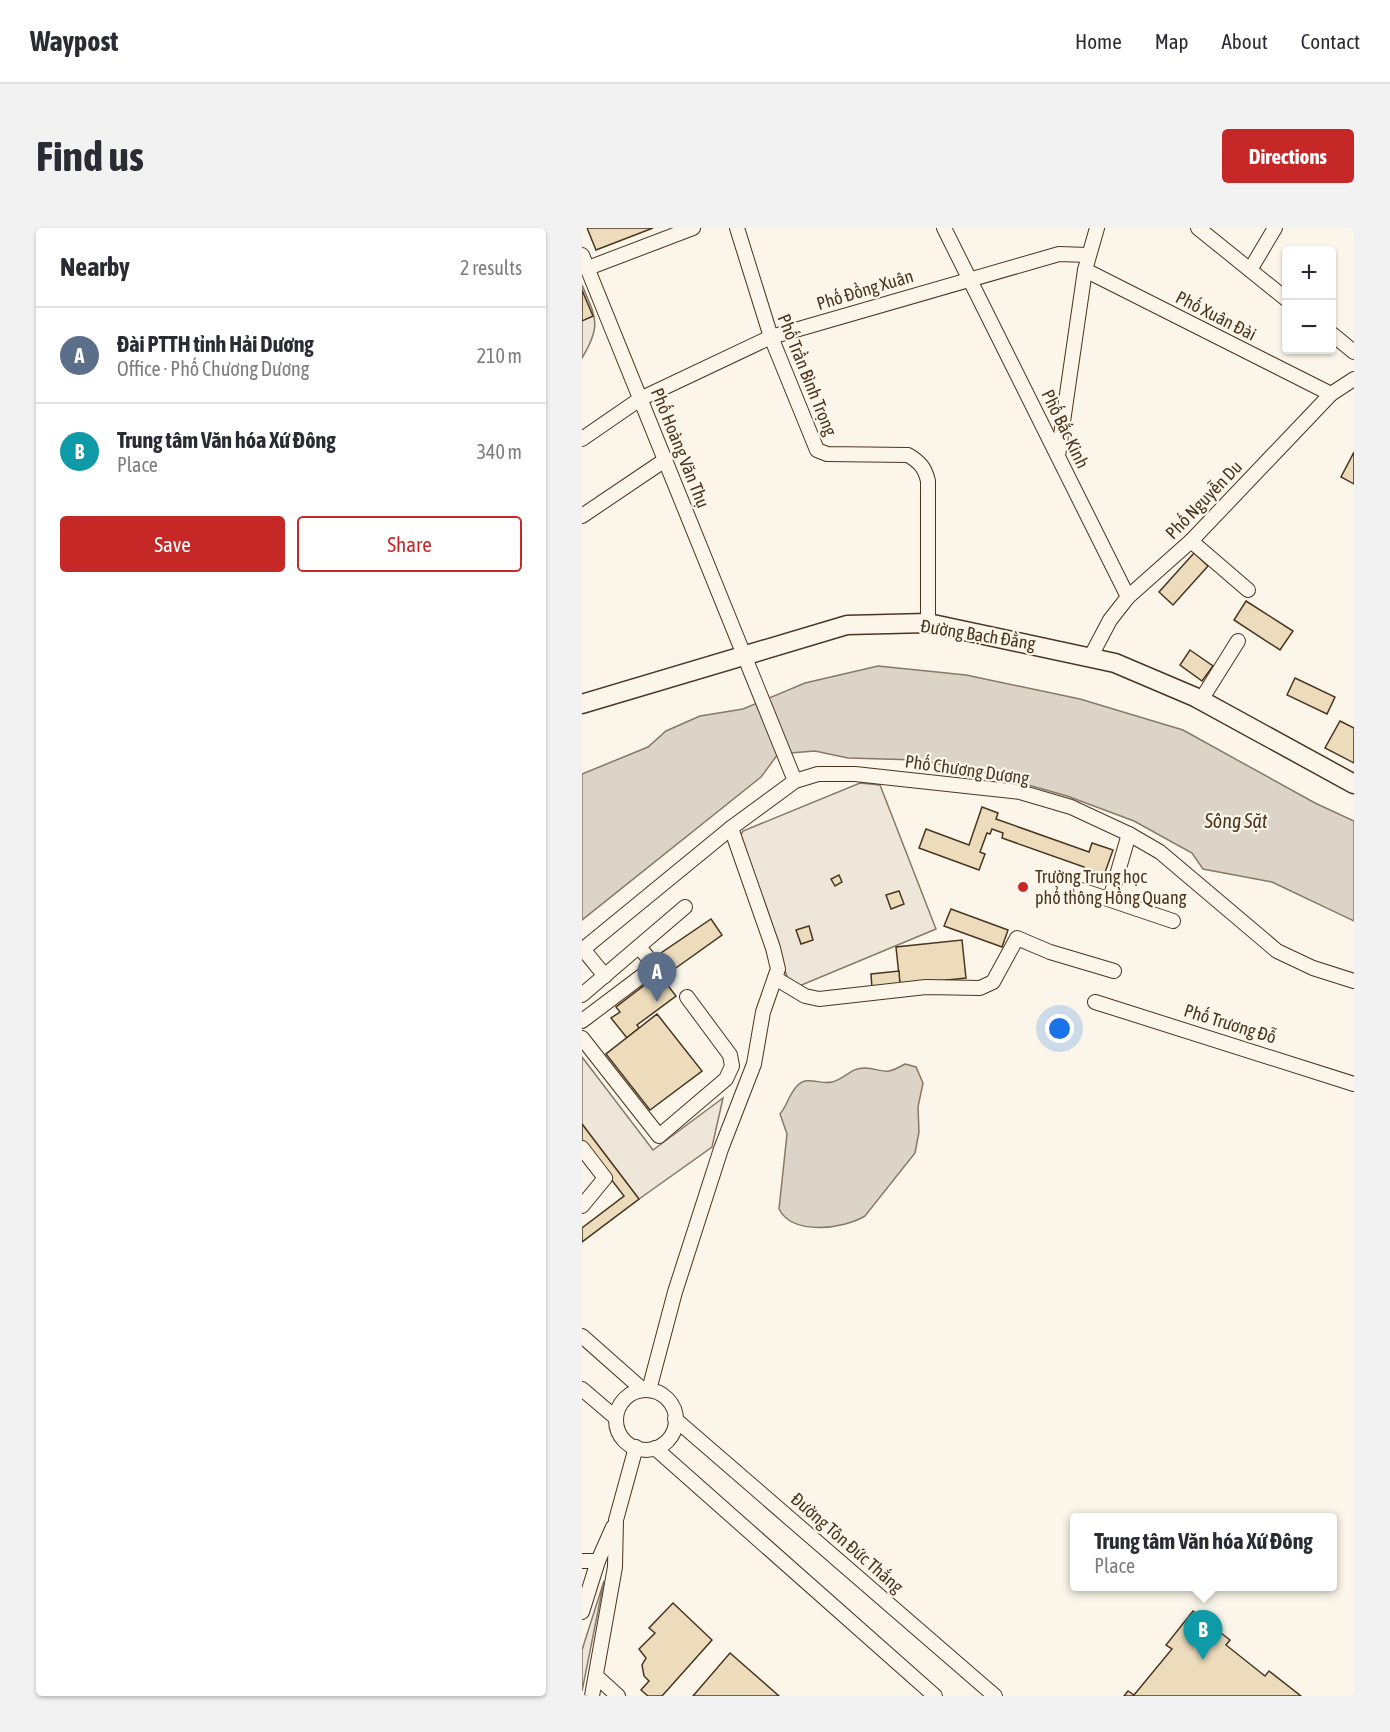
<!DOCTYPE html>
<html lang="en">
<head>
<meta charset="utf-8">
<style>
  body { margin:0; font-family:"Asap Condensed",sans-serif; background:#f2f2f3; color:#2b2b33 }
  .controls { position:absolute; right:18px; top:18px; display:grid; overflow:hidden; border-radius:6px; box-shadow:0 2px 4px #0004 }
  .controls button { width:54px; height:54px; display:grid; place-items:center; padding:0; border:0; border-bottom:2px solid #e1e1e2; background:#fff; color:#2b2b33; font:30px sans-serif }
  .you { position:absolute; left:478px; top:801px; width:21px; height:21px; margin:-15px; border:4px solid #fff; border-radius:50%; background:#1a73e8; box-shadow:0 0 0 9px #1a73e833 }
  .badge { display:grid; place-items:center; width:39px; height:39px; border-radius:50%; background:#c62828; color:#fff; font-size:20px; font-weight:700 }
  .pin { position:absolute; translate:-50% -50px; filter:drop-shadow(0 2px 3px #0008) }
  .pin::after { content:''; position:absolute; top:32px; width:21px; height:18px; background:inherit; clip-path:polygon(0 0,100% 0,50% 100%) }
  .popup { position:absolute; left:488px; top:1285px; width:267px; height:78px; box-sizing:border-box; display:grid; place-content:center; border-radius:6px; background:#fff; filter:drop-shadow(0 2px 4px #0005); font-size:20px; white-space:nowrap; color:#7c7c81 }
  .popup b { font-size:22px; color:#2b2b33 }
  .popup::after { content:''; position:absolute; left:50%; top:100%; margin-left:-12px; border:12px solid transparent; border-top-color:#fff }
  .list { margin:0; padding:0; list-style:none }
  h2 { display:flex; justify-content:space-between; align-items:center; height:78px; margin:0; padding:0 24px; font-size:26px }
  h2 small { font-size:20px; font-weight:400; color:#7c7c81 }
  .list li { display:grid; grid-template-columns:39px 1fr auto; gap:18px; align-items:center; box-sizing:border-box; height:96px; padding:0 24px; border-top:2px solid #e1e1e2 }
  .list b { display:block; font-size:22px; white-space:nowrap }
  .list p { margin:0; font-size:20px; white-space:nowrap; color:#7c7c81 }
  .list em { font-size:20px; font-style:normal; color:#7c7c81 }
  .actions { display:flex; gap:12px; padding:18px 24px }
  .actions a { flex:1; padding:14px 0; border:2px solid #c62828; border-radius:6px; text-align:center; font-size:21px; color:#c62828 }
  .actions .main { background:#c62828; color:#fff }
  .map { position:relative; flex:none; width:772px; height:1468px; overflow:hidden; border-radius:6px }
  header { display:flex; align-items:center; gap:36px; box-sizing:border-box; height:84px; padding:0 30px; background:#fff; border-bottom:2px solid #e1e1e2 }
  header strong { font-size:28px }
  nav { display:flex; gap:33px; margin-inline-start:auto; font-size:21px }
  .intro { display:flex; align-items:center; justify-content:space-between; box-sizing:border-box; height:144px; padding:0 36px }
  h1 { margin:0; font-size:42px }
  .button { padding:15px 27px; border-radius:6px; background:#c62828; color:#fff; font-size:21px; font-weight:700 }
  main { display:flex; gap:36px; padding:0 36px }
  aside { flex:1; background:#fff; border-radius:6px; box-shadow:0 2px 4px #0004 }
  .map>svg:first-child { display:block }
  .green { fill:#ede6d9; stroke:#887966; stroke-width:1.5 }
  .water { fill:#dcd4c6; stroke:#887966; stroke-width:1.5 }
  .building { fill:#ecdcbc; stroke:#4a3520; stroke-width:1.5 }
  .lines { fill:none; stroke-linecap:round; stroke-linejoin:round }
  .minor-casing { stroke:#4a3520; stroke-width:16 }
  .major-casing { stroke:#4a3520; stroke-width:21 }
  .minor { stroke:#fbf6e9; stroke-width:14 }
  .major { stroke:#fbf6e9; stroke-width:18 }
  .poi-dot { fill:#c62828; stroke:#fbf6e9; stroke-width:2 }
  .labels { text-anchor:middle; stroke-width:4.5; stroke-linejoin:round; paint-order:stroke }
  .street-label { font-size:18px; fill:#4a3520; stroke:#fbf6e9 }
  .poi-label { font-size:18px; fill:#4a3520; stroke:#fbf6e9; text-anchor:start }
  .water-label { font-size:20px; font-style:italic; fill:#4a3520; stroke:#fbf6e9 }
</style>
</head>
<body>
<header>
<strong>Waypost</strong>
<nav><a>Home</a><a>Map</a><a>About</a><a>Contact</a></nav>
</header>
<div class="intro"><h1>Find us</h1><a class="button">Directions</a></div>
<main>
<aside>
<h2>Nearby<small>2 results</small></h2>
<ul class="list">
<li><span class="badge" style="background:#5c6f8a">A</span><div><b>Đài PTTH tỉnh Hải Dương</b><p>Office · Phố Chương Dương</p></div><em>210 m</em></li>
<li><span class="badge" style="background:#0f9aa8">B</span><div><b>Trung tâm Văn hóa Xứ Đông</b><p>Place</p></div><em>340 m</em></li>
</ul>
<div class="actions"><a class="main">Save</a><a>Share</a></div>
</aside>
<div class="map">
<svg width="772" height="1468" viewBox="0 0 772 1468">
  <rect width="100%" height="100%" fill="#fbf6e9"/>
  <g class="green">
    <path d="M 0,57 C 14,90 20,97 0,130 Z"/>
    <path d="M 278,555 L 298,557 L 354,701 L 210,761 L 154,615 L 161,603 Z"/>
    <path d="M 0,829 L 71,922 L 141,870 L 130,919 L 57,971 L 0,896 Z"/>
    <path d="M 22,1353 L 0,1463 L 0,1422 Z"/>
  </g>
  <g class="water">
    <path d="M 296,438 L 384,447 L 498,471 L 601,502 L 733,575 L 772,593 L 772,693 L 690,654 L 621,641 L 610,625 L 552,593 L 485,568 L 408,546 L 335,532 L 266,530 L 233,523 L 196,526 L 179,549 L 0,692 L 0,546 L 66,519 L 84,503 L 118,488 L 161,481 L 223,455 Z"/>
    <path d="M 323,836 L 334,839 L 341,855 L 336,879 L 337,904 L 333,925 L 283,988 C 261,1001 211,1008 197,981 L 205,906 L 198,886 C 205,878 207,866 215,858 C 225,847 238,857 250,854 C 263,851 269,839 284,840 C 304,842 302,848 323,836 Z"/>
  </g>
  <g class="building">
    <path d="M 5,0 L 71,0 L 14,22 Z"/>
    <path d="M 0,62 L 11,88 L 0,93 Z"/>
    <path d="M 772,224 L 772,256 L 759,249 Z"/>
    <path d="M 612,325 L 626,338 L 591,377 L 577,364 Z"/>
    <path d="M 664,373 L 711,403 L 698,422 L 652,392 Z"/>
    <path d="M 608,422 L 631,438 L 620,453 L 598,437 Z"/>
    <path d="M 713,450 L 753,469 L 745,486 L 705,467 Z"/>
    <path d="M 758,493 L 772,500 L 772,535 L 743,520 Z"/>
    <path d="M 400,579 L 416,585 L 414,591 L 507,624 L 510,615 L 531,622 L 521,650 L 501,642 L 502,639 L 420,610 L 421,605 L 410,601 L 408,606 L 405,605 L 398,624 L 403,626 L 397,642 L 337,620 L 344,601 L 387,617 Z"/>
    <path d="M 257,647 L 260,654 L 253,658 L 249,651 Z"/>
    <path d="M 317,663 L 322,676 L 309,681 L 304,667 Z"/>
    <path d="M 369,681 L 426,702 L 420,719 L 362,698 Z"/>
    <path d="M 129,691 L 140,707 L 91,742 L 79,725 Z"/>
    <path d="M 227,698 L 231,712 L 219,716 L 214,702 Z"/>
    <path d="M 380,712 L 384,750 L 318,757 L 314,719 Z"/>
    <path d="M 317,743 L 318,757 L 290,760 L 289,746 Z"/>
    <path d="M 77,746 L 94,768 L 55,797 L 57,800 L 45,810 L 29,790 L 38,784 L 34,779 Z"/>
    <path d="M 75,786 L 120,843 L 68,882 L 24,826 Z"/>
    <path d="M 0,896 L 57,971 L 0,1014 L 0,1000 L 42,968 L 0,913 Z"/>
    <path d="M 91,1375 L 130,1412 L 80,1468 L 66,1468 L 59,1462 L 67,1453 L 62,1448 L 60,1437 L 64,1430 L 57,1421 L 73,1405 L 67,1400 Z"/>
    <path d="M 611,1383 L 648,1412 L 644,1417 L 683,1448 L 687,1443 L 719,1468 L 542,1468 L 546,1463 L 552,1467 L 590,1421 L 584,1417 Z"/>
    <path d="M 148,1425 L 197,1468 L 111,1468 Z"/>
  </g>
  <g class="lines">
    <defs>
      <g id="minor">
        <path d="M 155,0 L 189,109 L 235,222 L 245,226 L 326,227 C 338,234 343,240 346,253 L 346,395"/>
        <path d="M 362,0 L 546,369"/>
        <path d="M 616,0 L 704,71"/>
        <path d="M 0,27 L 213,553"/>
        <path d="M 6,40 L 111,0"/>
        <path d="M 503,42 L 749,166"/>
        <path d="M 668,42 L 693,0"/>
        <path d="M 750,106 L 772,124"/>
        <path d="M 0,211 L 58,171 L 189,109 L 477,26 L 506,27"/>
        <path d="M 476,228 L 503,42 L 515,0"/>
        <path d="M 0,288 L 83,232"/>
        <path d="M 609,313 L 666,362"/>
        <path d="M 509,428 L 528,392 L 546,369 L 609,313 L 749,166 L 772,151"/>
        <path d="M 619,472 L 656,413"/>
        <path d="M 499,662 L 591,693"/>
        <path d="M 528,671 L 547,606"/>
        <path d="M 1,721 L 23,748"/>
        <path d="M 0,722 L 149,600 L 213,553 L 236,546 L 273,546 L 438,564 L 489,579 L 547,606 L 578,624 L 695,723 L 731,740 L 772,753"/>
        <path d="M 193,750 L 223,768 L 237,771 L 344,759 L 398,760 L 411,754 L 435,710 L 468,724 L 532,743"/>
        <path d="M 0,767 L 103,679"/>
        <path d="M 513,774 L 772,856"/>
        <path d="M 0,793 L 73,738 L 57,719"/>
        <path d="M 0,810 L 77,908 L 144,851 L 150,838 L 148,827 L 105,769"/>
        <path d="M 0,920 L 23,950 L 0,978"/>
        <path d="M 0,1108 L 61,1162"/>
        <path d="M 0,1161 L 34,1190"/>
        <path d="M 67,1162 L 93,1064 L 139,921 L 172,836 L 181,784 L 196,741 L 191,720 L 149,600"/>
        <circle cx="64" cy="1192" r="30"/>
        <path d="M 93,1191 L 413,1468"/>
        <path d="M 73,1220 L 353,1468"/>
        <path d="M 0,1333 L 16,1333"/>
        <path d="M 0,1384 L 16,1333 L 31,1299"/>
        <path d="M 14,1448 L 36,1468"/>
        <path d="M 10,1468 L 33,1339 L 34,1292 L 54,1219"/>
      </g>
      <path id="major" d="M 0,476 L 265,397 L 346,395 L 533,435 L 613,469 L 772,556"/>
    </defs>
    <use href="#minor" class="minor-casing"/>
    <use href="#major" class="major-casing"/>
    <use href="#minor" class="minor"/>
    <use href="#major" class="major"/>
  </g>
  <circle class="poi-dot" cx="441" cy="659" r="6"/>
  <g class="labels">
    <g class="street-label">
      <text transform="translate(283 62) rotate(-17)" y="6">Phố Đồng Xuân</text>
      <text transform="translate(634 88) rotate(27)" y="6">Phố Xuân Đài</text>
      <text transform="translate(225 147) rotate(68)" y="6">Phố Trần Bình Trọng</text>
      <text transform="translate(483 201) rotate(64)" y="6">Phố Bắc Kinh</text>
      <text transform="translate(98 220) rotate(68)" y="6">Phố Hoàng Văn Thụ</text>
      <text transform="translate(622 272) rotate(-46)" y="6">Phố Nguyễn Du</text>
      <text transform="translate(396 407) rotate(9)" y="6">Đường Bạch Đằng</text>
      <text transform="translate(385 542) rotate(8)" y="6">Phố Chương Dương</text>
      <text transform="translate(648 796) rotate(17)" y="6">Phố Trương Đỗ</text>
      <text transform="translate(265 1315) rotate(41)" y="6">Đường Tôn Đức Thắng</text>
    </g>
    <g class="poi-label">
      <text x="453" y="655">Trường Trung học<tspan x="453" dy="21">phổ thông Hồng Quang</tspan></text>
    </g>
    <g class="water-label">
      <text x="654" y="600">Sông Sặt</text>
    </g>
  </g>
</svg>
<div class="controls">
<button>+</button>
<button>−</button>
</div>
<div class="you"></div>
<div class="pin badge" style="left:75px;top:774px;background:#5c6f8a">A</div>
<div class="pin badge" style="left:621px;top:1432px;background:#0f9aa8">B</div>
<div class="popup"><b>Trung tâm Văn hóa Xứ Đông</b>Place</div>
</div>
</main>
</body>
</html>
